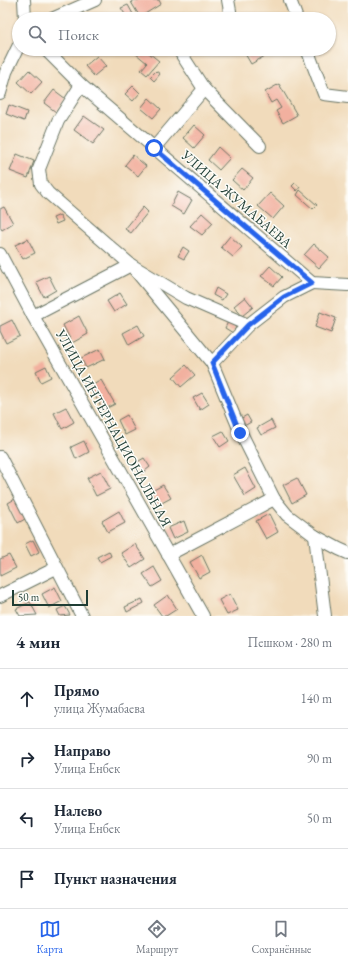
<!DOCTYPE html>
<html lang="ru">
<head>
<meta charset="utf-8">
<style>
  body { margin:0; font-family:"EB Garamond",serif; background:#f6f6f7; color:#1f2937 }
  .scale { position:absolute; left:12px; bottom:10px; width:76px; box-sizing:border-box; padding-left:4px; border:2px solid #1f3d34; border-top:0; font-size:11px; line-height:14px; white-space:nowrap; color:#1f3d34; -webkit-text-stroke:3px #fdfcf7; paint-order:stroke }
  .stop { position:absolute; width:12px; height:12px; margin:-9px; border:3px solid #2563eb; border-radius:50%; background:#fff }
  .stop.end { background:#2563eb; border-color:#fff; box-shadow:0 1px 4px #0008 }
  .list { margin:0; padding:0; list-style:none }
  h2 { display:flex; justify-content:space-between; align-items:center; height:52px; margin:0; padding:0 16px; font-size:17px }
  h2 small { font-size:13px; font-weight:400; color:#747a83 }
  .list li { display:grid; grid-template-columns:26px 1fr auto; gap:12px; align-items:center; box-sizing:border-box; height:60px; padding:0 16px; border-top:1px solid #e0e1e3 }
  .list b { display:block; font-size:15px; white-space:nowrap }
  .list p { margin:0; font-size:13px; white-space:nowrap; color:#747a83 }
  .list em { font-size:13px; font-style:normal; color:#747a83 }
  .icon { flex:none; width:22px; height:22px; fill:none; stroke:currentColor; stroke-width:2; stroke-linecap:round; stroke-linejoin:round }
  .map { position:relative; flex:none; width:348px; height:616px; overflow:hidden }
  .search { position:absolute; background:#fff; box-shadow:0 1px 3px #0004; left:12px; right:12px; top:12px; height:44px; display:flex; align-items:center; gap:10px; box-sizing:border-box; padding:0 14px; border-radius:22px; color:#747a83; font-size:15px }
  .sheet { height:292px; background:#fff }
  nav { display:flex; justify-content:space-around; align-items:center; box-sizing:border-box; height:56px; border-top:1px solid #e0e1e3; background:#fff; font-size:11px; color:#747a83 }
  nav a { display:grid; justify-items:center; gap:2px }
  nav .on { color:#2563eb }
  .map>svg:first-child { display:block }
  .building { fill:#f2b09f }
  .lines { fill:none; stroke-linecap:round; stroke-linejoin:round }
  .minor-casing { stroke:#687463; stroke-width:14 }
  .minor { stroke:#fff; stroke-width:12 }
  .route { stroke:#2563eb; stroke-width:5 }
  .labels { text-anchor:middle; stroke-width:3; stroke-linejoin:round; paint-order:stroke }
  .street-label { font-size:14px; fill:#1f3d34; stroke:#fdfcf7 }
</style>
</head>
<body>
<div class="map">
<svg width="348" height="616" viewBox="0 0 348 616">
  <rect width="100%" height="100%" fill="#fdfcf7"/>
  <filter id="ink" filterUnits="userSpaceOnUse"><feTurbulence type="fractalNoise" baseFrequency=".025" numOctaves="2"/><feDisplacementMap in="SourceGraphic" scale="8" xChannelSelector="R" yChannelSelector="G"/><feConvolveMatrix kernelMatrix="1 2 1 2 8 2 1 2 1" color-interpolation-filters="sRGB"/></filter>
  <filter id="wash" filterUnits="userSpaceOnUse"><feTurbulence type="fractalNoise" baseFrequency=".012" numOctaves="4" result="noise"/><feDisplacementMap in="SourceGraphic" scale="16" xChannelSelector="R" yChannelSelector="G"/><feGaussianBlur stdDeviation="0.9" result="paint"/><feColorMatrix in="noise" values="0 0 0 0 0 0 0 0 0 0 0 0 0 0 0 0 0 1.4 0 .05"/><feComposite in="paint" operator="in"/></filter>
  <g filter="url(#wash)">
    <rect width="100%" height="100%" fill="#f1dbbb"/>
    <g id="blocks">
      <g class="building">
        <path d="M 135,0 L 159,0 L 161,4 L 140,17 L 131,2 Z"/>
        <path d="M 128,5 L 134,16 L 130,19 L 128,19 L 121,8 Z"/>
        <path d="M 138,49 L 144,49 L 159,61 L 147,75 L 141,70 L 147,63 L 135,53 Z"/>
        <path d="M 248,49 L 261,49 L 265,56 L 251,64 L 244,52 Z"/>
        <path d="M 97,56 L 106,66 L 94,76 L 85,66 Z"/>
        <path d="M 29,70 L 42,82 L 31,94 L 18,82 Z"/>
        <path d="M 156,71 L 160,74 L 154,81 L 150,77 Z"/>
        <path d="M 279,84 L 297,115 L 283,123 L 276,111 L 281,108 L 276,100 L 271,103 L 265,92 Z"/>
        <path d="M 133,86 L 140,93 L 133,101 L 125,94 Z"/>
        <path d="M 54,90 L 66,99 L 56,112 L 44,103 Z"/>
        <path d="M 149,98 L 161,109 L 153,118 L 141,108 Z"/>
        <path d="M 9,105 L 27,112 L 24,121 L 6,114 Z"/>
        <path d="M 84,116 L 104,130 L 93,144 L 74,130 Z"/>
        <path d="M 194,125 L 205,135 L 194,148 L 183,138 Z"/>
        <path d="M 218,147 L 230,158 L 219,170 L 208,160 Z"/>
        <path d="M 17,154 L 34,161 L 28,178 L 10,171 Z"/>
        <path d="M 133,155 L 146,166 L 138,176 L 125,165 Z"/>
        <path d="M 242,169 L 253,178 L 243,190 L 232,180 Z"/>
        <path d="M 295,183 L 300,187 L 297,191 L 292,186 Z"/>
        <path d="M 300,190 L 317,205 L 313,209 L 297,195 Z"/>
        <path d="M 178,192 L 192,200 L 184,214 L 171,206 Z"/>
        <path d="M 270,193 L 284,206 L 273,219 L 258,206 Z"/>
        <path d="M 4,207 L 13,223 L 2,230 L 0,227 L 0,209 Z"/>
        <path d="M 143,207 L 148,212 L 131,233 L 125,229 Z"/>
        <path d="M 202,213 L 213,223 L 202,235 L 190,226 Z"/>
        <path d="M 60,215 L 63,221 L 56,224 L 53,218 Z"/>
        <path d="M 230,236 L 242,247 L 233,257 L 221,247 Z"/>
        <path d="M 28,239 L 35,253 L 23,259 L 15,245 Z"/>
        <path d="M 314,244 L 329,257 L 319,268 L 304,255 Z"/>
        <path d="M 183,247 L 189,251 L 184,259 L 178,256 Z"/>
        <path d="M 270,266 L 282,277 L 274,286 L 261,276 Z"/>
        <path d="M 49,276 L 56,290 L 44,297 L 36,282 Z"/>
        <path d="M 216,288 L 226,294 L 222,300 L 213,295 Z"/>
        <path d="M 120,293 L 127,304 L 114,312 L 107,301 Z"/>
        <path d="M 245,297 L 253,307 L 242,316 L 234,306 Z"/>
        <path d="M 320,312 L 336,318 L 331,333 L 315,327 Z"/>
        <path d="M 79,316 L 88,334 L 72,343 L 63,325 Z"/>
        <path d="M 12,320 L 20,336 L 6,343 L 0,331 L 0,326 Z"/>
        <path d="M 228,322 L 236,327 L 233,333 L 225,328 Z"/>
        <path d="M 138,325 L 144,336 L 129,345 L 123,333 Z"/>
        <path d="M 100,349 L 105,359 L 86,368 L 81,358 Z"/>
        <path d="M 186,365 L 195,375 L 181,387 L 173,377 Z"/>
        <path d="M 46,366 L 51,377 L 41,382 L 36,371 Z"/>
        <path d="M 101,380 L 115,404 L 103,410 L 90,387 Z"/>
        <path d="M 202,393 L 209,404 L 200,410 L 193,398 Z"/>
        <path d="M 66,407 L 74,422 L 62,429 L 54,413 Z"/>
        <path d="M 127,415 L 135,430 L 125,435 L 118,420 Z"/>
        <path d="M 247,415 L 251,422 L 244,426 L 240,419 Z"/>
        <path d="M 271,420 L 275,428 L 261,435 L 257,428 Z"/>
        <path d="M 223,431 L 229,441 L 220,447 L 213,436 Z"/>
        <path d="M 84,441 L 89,452 L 76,459 L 71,447 Z"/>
        <path d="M 144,458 L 150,467 L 141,474 L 134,464 Z"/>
        <path d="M 245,468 L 256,489 L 245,496 L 233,475 Z"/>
        <path d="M 101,471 L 110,489 L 96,496 L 87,478 Z"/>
        <path d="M 297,478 L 306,495 L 292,503 L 283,485 Z"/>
        <path d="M 163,485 L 171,498 L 158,505 L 150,492 Z"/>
        <path d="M 15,499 L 25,519 L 18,523 L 8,503 Z"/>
        <path d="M 119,511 L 125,523 L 108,532 L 102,521 Z"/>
        <path d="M 269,514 L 278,532 L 266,539 L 256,521 Z"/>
        <path d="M 184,521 L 188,532 L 173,539 L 168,528 Z"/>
        <path d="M 33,540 L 39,552 L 31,556 L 25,544 Z"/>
        <path d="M 135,544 L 145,559 L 131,568 L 121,553 Z"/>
        <path d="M 109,551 L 111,556 L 100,562 L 97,557 Z"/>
        <path d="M 9,555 L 16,568 L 0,576 L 0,559 Z"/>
        <path d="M 202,555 L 210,572 L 199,578 L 190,562 Z"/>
        <path d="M 154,567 L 162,581 L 152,587 L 143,574 Z"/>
        <path d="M 55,587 L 62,601 L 49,608 L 42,594 Z"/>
        <path d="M 230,594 L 238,610 L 227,615 L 219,600 Z"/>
        <path d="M 168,595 L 177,609 L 166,616 L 162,616 L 154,605 Z"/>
        <path d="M 142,599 L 144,603 L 127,612 L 125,607 Z"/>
        <path d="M 30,602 L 37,615 L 20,616 L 16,609 Z"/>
        <path d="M 65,606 L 70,615 L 60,616 L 57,610 Z"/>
      </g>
    </g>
  </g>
  <g filter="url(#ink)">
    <use href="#blocks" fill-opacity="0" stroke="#687463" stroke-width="1"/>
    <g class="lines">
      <defs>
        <g id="minor">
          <path d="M 24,0 L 25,19"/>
          <path d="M 290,0 L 297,19"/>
          <path d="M 52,19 L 95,0"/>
          <path d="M 228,19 L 230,11 L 228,0"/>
          <path d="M 45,49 L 81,85 L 312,283 L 348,285"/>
          <path d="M 185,49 L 182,55 L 204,89 L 260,146"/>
          <path d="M 307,49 L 324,94 L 348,97"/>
          <path d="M 81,85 L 58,121 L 39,169 L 41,184 L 48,193 L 131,265 L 212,363"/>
          <path d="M 0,93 L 6,72 L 19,45"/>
          <path d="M 154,148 L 204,89"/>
          <path d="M 0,254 L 33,316 L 203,616"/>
          <path d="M 312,283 L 284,297 L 248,325 L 212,363 L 241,433 L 274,499 L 287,515 L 315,536 L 339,549 L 348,553"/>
          <path d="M 33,316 L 131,265 L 186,298 L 248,325"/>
          <path d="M 0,457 L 82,616"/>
          <path d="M 315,536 L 325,616"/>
          <path d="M 168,555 L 274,499"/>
          <path d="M 0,596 L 56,568"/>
        </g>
      </defs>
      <use href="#minor" class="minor-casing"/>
      <use href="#minor" class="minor"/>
    </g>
  </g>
  <g class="lines" filter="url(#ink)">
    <path class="route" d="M 154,148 L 312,283 L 284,297 L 248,325 L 212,363 L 240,433"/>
  </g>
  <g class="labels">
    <g class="street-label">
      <text transform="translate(237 199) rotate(41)" y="5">УЛИЦА ЖУМАБАЕВА</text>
      <text transform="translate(114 428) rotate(61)" y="5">УЛИЦА ИНТЕРНАЦИОНАЛЬНАЯ</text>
    </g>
  </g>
</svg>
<div class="scale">50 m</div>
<div class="stop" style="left:154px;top:148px"></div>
<div class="stop end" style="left:240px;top:433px"></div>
<div class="search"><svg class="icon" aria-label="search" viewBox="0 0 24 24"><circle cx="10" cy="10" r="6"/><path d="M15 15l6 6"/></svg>Поиск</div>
</div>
<section class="sheet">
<h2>4 мин<small>Пешком · 280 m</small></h2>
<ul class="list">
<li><svg class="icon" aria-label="ahead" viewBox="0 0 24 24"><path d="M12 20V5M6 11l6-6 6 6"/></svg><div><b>Прямо</b><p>улица Жумабаева</p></div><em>140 m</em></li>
<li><svg class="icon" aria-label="right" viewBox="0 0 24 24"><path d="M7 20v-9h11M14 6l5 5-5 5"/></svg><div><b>Направо</b><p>Улица Енбек</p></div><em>90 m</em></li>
<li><svg class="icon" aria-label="left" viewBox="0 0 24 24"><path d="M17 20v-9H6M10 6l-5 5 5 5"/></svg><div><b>Налево</b><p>Улица Енбек</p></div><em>50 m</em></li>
<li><svg class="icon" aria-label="arrive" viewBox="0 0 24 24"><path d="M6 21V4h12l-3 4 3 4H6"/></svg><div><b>Пункт назначения</b></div></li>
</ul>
</section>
<nav>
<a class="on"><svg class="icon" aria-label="map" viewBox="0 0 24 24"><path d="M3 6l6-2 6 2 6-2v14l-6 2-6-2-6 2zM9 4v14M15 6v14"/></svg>Карта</a>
<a><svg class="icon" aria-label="directions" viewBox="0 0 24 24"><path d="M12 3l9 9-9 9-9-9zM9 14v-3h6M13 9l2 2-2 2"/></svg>Маршрут</a>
<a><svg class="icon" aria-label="saved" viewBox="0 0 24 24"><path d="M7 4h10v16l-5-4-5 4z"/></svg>Сохранённые</a>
</nav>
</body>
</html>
